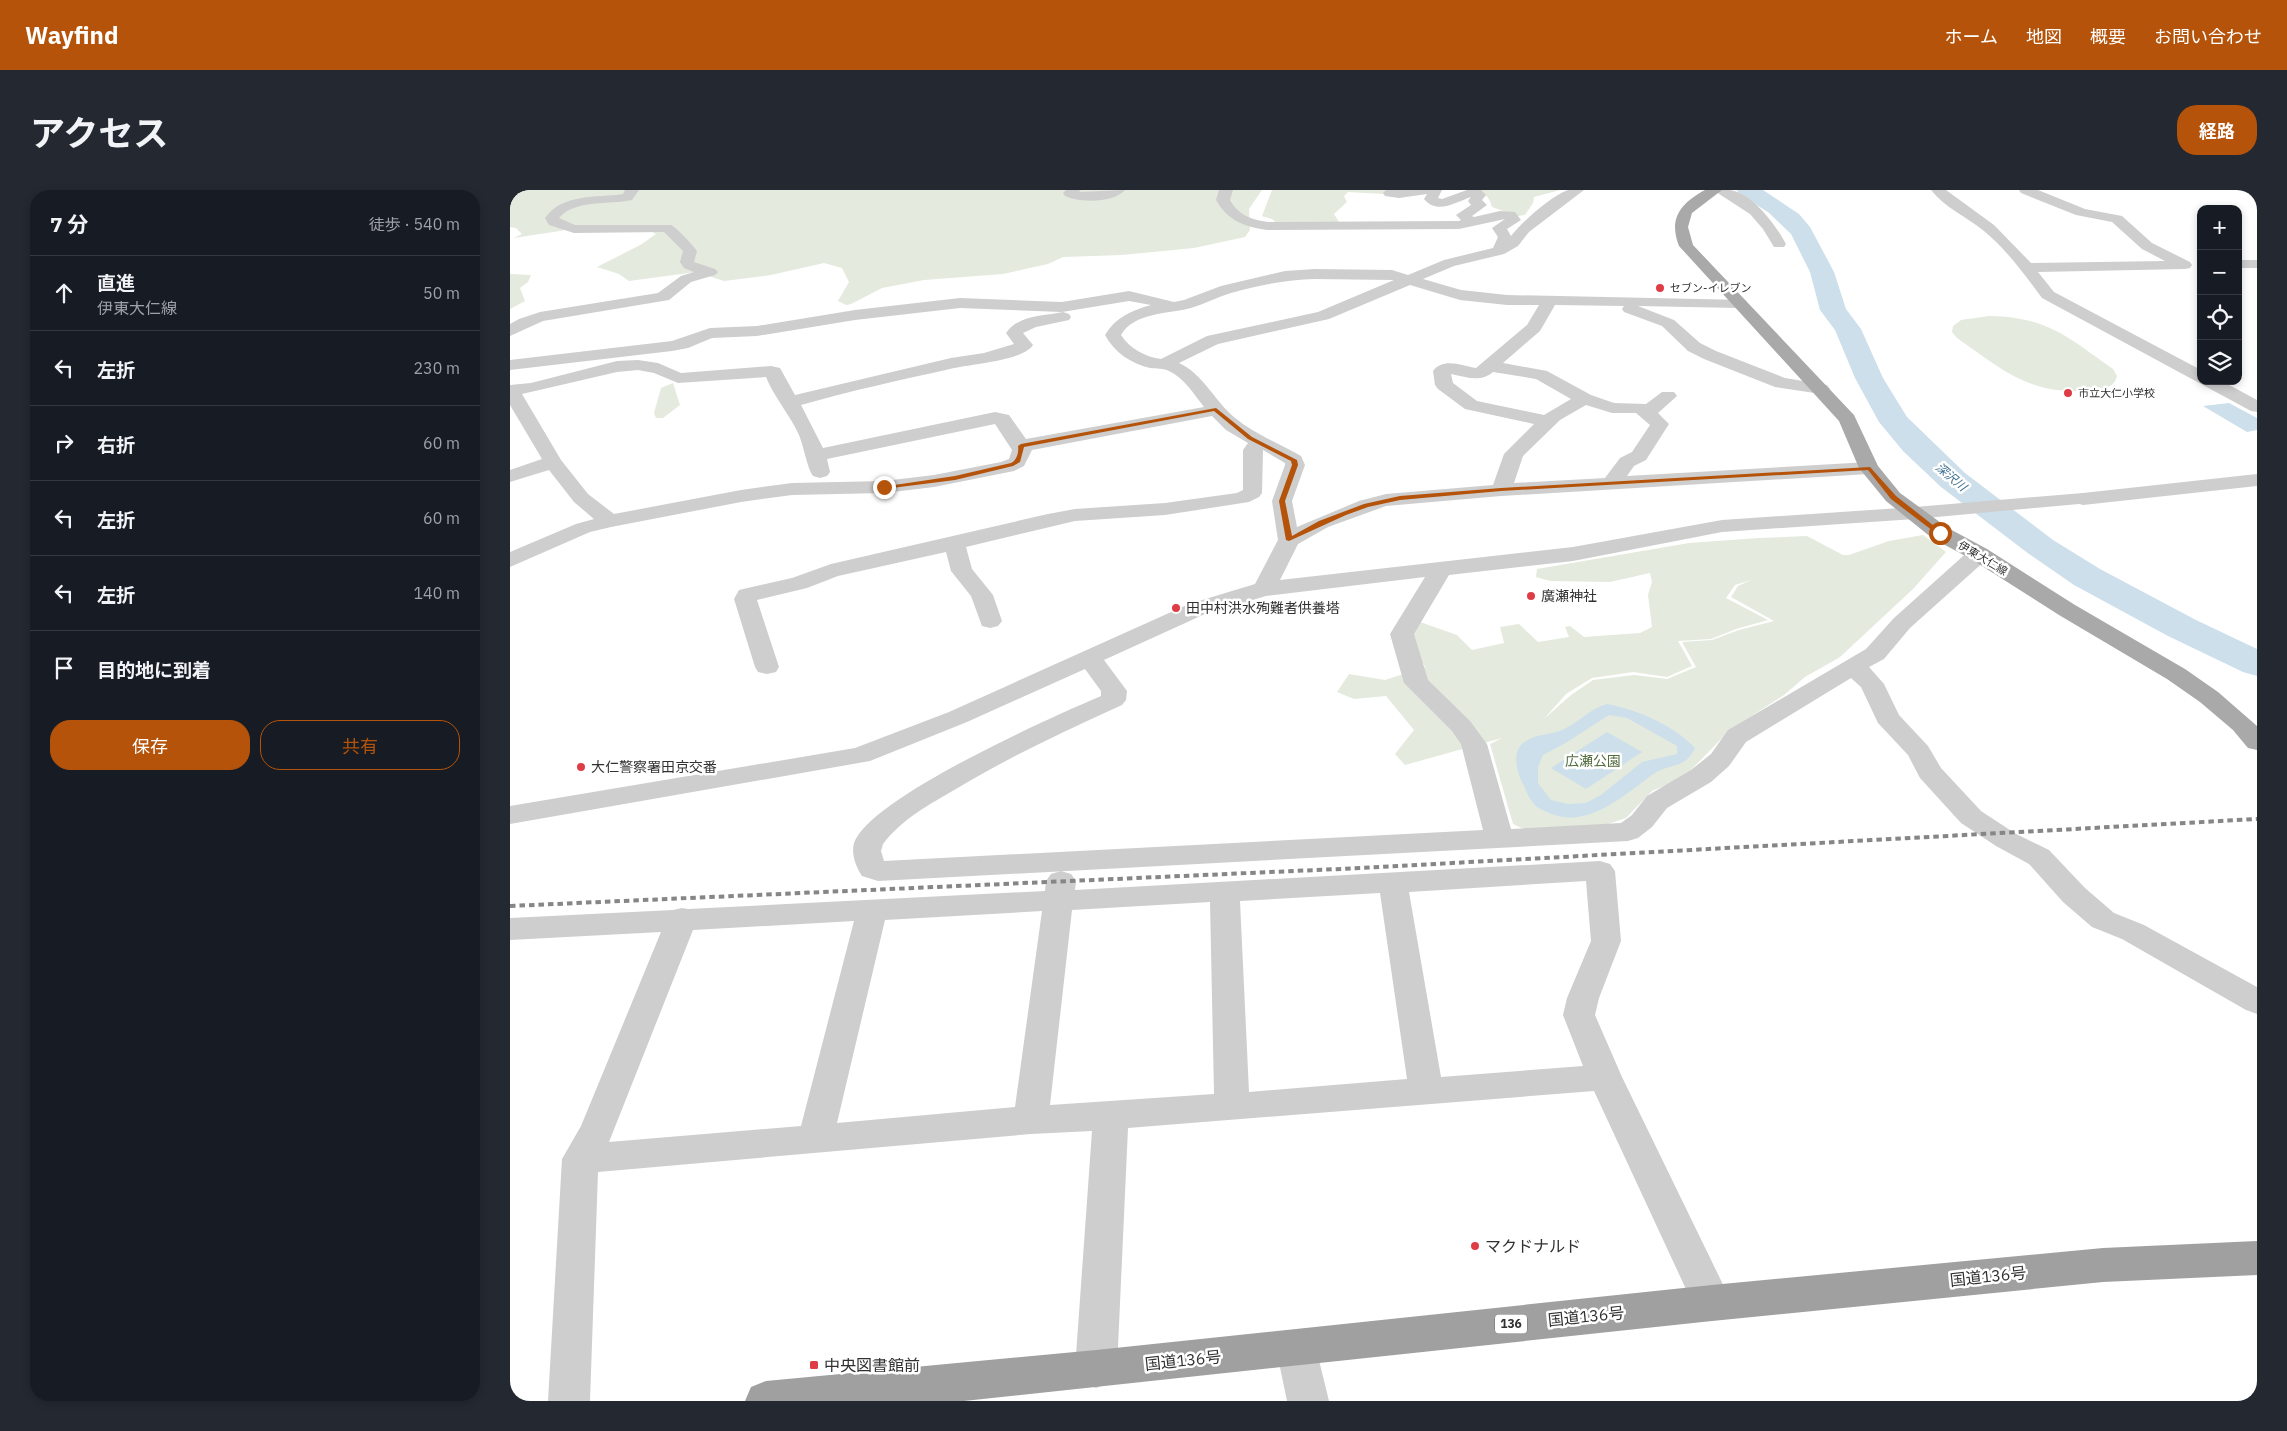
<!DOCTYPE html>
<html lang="ja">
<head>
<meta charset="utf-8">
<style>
  body { margin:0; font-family:"IBM Plex Sans","Noto Sans JP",sans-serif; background:#242831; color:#f1f3f6 }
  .controls { position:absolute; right:15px; top:15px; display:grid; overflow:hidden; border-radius:10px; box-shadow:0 2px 8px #0003 }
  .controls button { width:45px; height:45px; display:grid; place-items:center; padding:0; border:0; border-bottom:1px solid #363941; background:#171b24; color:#f1f3f6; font:25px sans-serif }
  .stop { position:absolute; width:15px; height:15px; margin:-11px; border:4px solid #b45309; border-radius:50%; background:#fff }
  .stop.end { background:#b45309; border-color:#fff; box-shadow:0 1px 5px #0008 }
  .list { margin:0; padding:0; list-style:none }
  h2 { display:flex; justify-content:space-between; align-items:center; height:65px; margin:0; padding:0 20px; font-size:21px }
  h2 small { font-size:16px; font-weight:400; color:#9ea1a6 }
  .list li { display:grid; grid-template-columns:32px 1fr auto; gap:15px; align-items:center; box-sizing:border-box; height:75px; padding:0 20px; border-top:1px solid #363941 }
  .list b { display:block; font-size:19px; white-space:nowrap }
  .list p { margin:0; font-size:16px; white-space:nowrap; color:#9ea1a6 }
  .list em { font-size:16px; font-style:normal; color:#9ea1a6 }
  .actions { display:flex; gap:10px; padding:15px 20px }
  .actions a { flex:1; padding:11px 0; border:1px solid #b45309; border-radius:20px; text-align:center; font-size:18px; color:#b45309 }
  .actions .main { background:#b45309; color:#fff }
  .icon { flex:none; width:28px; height:28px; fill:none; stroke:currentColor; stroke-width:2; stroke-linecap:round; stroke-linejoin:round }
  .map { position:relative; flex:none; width:1747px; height:1211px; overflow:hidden; border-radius:20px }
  header { display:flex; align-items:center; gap:30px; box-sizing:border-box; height:70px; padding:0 25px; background:#b45309; color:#fff }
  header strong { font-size:24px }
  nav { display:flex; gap:28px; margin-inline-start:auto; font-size:18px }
  .intro { display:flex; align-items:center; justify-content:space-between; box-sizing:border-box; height:120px; padding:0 30px }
  h1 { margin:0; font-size:35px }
  .button { padding:12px 22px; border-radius:20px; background:#b45309; color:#fff; font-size:18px; font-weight:700 }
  main { display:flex; gap:30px; padding:0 30px }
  aside { flex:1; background:#171b24; border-radius:20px; box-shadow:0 2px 8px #0003 }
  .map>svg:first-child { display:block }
  .green { fill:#e4eadd; fill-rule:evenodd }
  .water { fill:#cddfeb; fill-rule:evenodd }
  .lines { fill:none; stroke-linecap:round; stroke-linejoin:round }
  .river { fill:#cddfeb; fill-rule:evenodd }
  .minor { fill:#cecece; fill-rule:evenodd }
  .tertiary { fill:#cecece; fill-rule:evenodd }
  .primary { fill:#a9a9a9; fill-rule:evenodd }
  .trunk { fill:#a0a0a0; fill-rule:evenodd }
  .rail { stroke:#868686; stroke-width:4; stroke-dasharray:5.5 4; stroke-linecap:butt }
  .route { fill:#b45309 }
  .poi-dot { fill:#de3d46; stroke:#fff; stroke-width:2 }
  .labels { text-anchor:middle; stroke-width:5; stroke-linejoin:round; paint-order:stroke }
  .far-poi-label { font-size:11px; fill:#313131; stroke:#fff; text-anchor:start }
  .far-street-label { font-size:11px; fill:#313131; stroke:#fff }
  .far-water-label { font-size:12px; font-style:italic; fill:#417190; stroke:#fff }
  .shield { fill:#fff; stroke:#6f6f6f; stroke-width:1 }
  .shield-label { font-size:12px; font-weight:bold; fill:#313131 }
  .poi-label { font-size:14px; fill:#313131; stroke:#fff; text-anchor:start }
  .park-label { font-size:14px; fill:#536b3f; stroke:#fff }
  .near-poi-label { font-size:16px; fill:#313131; stroke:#fff; text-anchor:start }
  .near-street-label { font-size:16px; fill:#313131; stroke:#fff }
</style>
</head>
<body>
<header>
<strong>Wayfind</strong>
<nav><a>ホーム</a><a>地図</a><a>概要</a><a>お問い合わせ</a></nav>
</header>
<div class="intro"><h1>アクセス</h1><a class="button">経路</a></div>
<main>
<aside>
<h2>7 分<small>徒歩 · 540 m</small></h2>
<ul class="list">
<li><svg class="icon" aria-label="ahead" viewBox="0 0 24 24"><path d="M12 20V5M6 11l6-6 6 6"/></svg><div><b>直進</b><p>伊東大仁線</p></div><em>50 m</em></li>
<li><svg class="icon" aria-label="left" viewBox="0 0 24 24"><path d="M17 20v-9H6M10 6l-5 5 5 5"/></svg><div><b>左折</b></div><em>230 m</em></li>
<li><svg class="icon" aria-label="right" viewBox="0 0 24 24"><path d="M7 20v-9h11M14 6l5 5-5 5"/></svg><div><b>右折</b></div><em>60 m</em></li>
<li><svg class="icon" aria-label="left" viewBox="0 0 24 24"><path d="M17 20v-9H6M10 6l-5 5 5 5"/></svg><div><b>左折</b></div><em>60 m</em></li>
<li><svg class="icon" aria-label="left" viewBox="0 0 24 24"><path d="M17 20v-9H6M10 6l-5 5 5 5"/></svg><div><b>左折</b></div><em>140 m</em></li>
<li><svg class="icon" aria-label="arrive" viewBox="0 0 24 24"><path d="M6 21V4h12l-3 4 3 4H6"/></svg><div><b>目的地に到着</b></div></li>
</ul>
<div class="actions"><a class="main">保存</a><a>共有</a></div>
</aside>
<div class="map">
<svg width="1747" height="1211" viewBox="0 0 1747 1211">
  <rect width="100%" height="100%" fill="#fff"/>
  <g class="green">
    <path d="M 0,0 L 752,0 L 739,19 L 740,40 L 735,47 L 684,58 L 612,65 L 553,67 L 538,74 L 493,84 L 414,90 L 372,98 L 341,114 L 336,115 L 328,111 L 339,92 L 332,78 L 314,73 L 261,85 L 214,91 L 186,82 L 119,91 L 109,84 L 87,77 L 132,54 L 146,44 L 139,40 L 69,38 L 4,48 L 12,44 L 6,38 L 0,37 Z"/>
    <path d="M 762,0 L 901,0 L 874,4 L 838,2 L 834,6 L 837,12 L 824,24 L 829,32 L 768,34 L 762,29 L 752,26 Z"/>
    <path d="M 957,0 L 1050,0 L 1024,7 L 1023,13 L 1015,25 L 1008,26 L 982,17 C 978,2 971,2 957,0 Z"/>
    <path d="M 0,84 L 21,85 L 18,92 L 10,98 L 15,111 L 0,119 Z"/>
    <path d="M 1479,126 C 1538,127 1557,147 1603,179 L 1607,186 C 1604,198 1594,199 1583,200 C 1522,207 1494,181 1447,148 L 1442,142 L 1443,136 L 1451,130 Z"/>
    <path d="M 163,193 L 170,215 L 153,228 L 146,228 L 144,223 L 151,198 Z"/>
    <path d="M 1413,345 L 1436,362 L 1403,399 L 1330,467 L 1295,487 L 1274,505 L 1220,540 L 1173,588 L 1142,601 L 1116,628 L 1098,634 L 1016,640 L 1003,634 L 980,554 L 992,548 L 895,575 L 885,564 L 904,540 L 876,506 L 844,509 L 827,502 L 839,484 L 875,490 L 915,477 L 898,445 L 910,432 L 947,445 L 962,460 L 994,453 L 990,437 L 1009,434 L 1028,452 L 1059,447 L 1055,437 L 1060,436 L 1074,447 L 1130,443 L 1142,437 L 1138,405 L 1142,392 L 1140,383 L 1100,392 L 1040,391 L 1026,387 L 1027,379 L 1179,353 L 1249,348 L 1297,346 L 1333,365 L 1339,365 L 1379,351 ZM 1241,390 L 1228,396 L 1221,407 L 1264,431 L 1229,440 L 1202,450 L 1172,452 L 1186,477 L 1157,489 L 1124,485 L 1083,490 L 1061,505 L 1034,529 L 1056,504 L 1082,488 L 1123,482 L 1157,487 L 1182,476 L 1168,451 L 1201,449 L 1226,439 L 1258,430 L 1216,408 L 1225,395 Z"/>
  </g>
  <g class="water">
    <path d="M 1719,213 L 1747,228 L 1747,240 L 1737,242 L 1693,216 Z"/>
    <path d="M 1097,514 C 1126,519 1165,536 1185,558 C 1174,581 1159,572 1142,585 C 1113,606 1076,641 1037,622 C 1033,620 1027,618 1024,614 C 1019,609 1016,600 1013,594 C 1008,585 1003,567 1009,558 C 1018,543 1041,546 1054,539 C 1070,532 1079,519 1097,514 ZM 1099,525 L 1117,528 L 1167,556 L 1167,564 L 1132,572 L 1091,605 L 1076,613 L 1058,614 L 1041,610 L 1028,593 L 1028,577 L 1033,565 L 1054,554 Z"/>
    <path d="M 1097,542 L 1132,562 L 1076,599 L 1041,578 Z"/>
  </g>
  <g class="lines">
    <path class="river" d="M 1227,0 L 1253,0 L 1289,24 L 1300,37 L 1324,82 L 1336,119 L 1351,139 L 1373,188 L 1397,227 L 1455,283 L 1543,350 L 1590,379 L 1686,430 L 1747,459 L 1747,486 L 1733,482 L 1658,446 L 1564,395 L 1519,364 L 1431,297 L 1393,261 L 1369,232 L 1345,188 L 1325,140 L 1310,120 L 1300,82 L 1281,44 L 1258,22 L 1230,5 Z"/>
    <g class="minor">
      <path d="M 115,0 L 129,0 L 122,10 C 99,15 65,9 49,28 L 65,35 L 161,35 C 167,38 183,55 187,61 L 184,72 L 205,79 L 208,82 L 205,85 L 181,92 L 159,110 L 33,131 L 0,146 L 0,134 L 9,129 L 30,122 L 148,103 L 171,86 L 184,82 L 174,78 L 170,72 L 173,61 L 154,42 L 64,43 L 39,35 L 35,28 C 53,3 86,8 113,4 Z"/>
      <path d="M 556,0 L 571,0 L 569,2 L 615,0 C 604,13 570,13 555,6 L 553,3 Z"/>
      <path d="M 709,0 L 723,0 L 720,10 C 728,25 742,30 758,32 L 949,31 L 951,30 L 946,25 L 961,15 L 958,11 L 961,7 C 946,12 927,25 914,9 L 917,4 L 889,8 L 875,6 L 873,3 L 876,0 L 932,0 L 928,8 L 932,9 L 957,0 L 971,0 L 976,5 L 972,10 L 977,15 L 962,26 L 964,27 L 990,21 L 1005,22 L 1011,30 L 997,39 L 1001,46 C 1012,32 1041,6 1058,0 C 1062,0 1069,0 1074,0 L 1019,42 L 1008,56 L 994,64 L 944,76 L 913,89 L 951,100 L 997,105 L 1235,110 L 1237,113 L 1235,116 L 1229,118 L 1128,116 L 1164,130 L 1190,153 L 1206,161 L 1275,188 L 1317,195 L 1320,199 L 1317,203 L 1311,204 L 1265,197 L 1194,169 L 1178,161 L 1152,136 L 1114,122 L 1112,119 L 1114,116 L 1045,115 L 1030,141 L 993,173 L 1037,181 L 1081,205 L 1104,213 L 1136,214 L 1152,202 L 1164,202 L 1167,206 L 1148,223 L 1159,234 L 1136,270 L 1124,276 L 1117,286 L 1359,272 L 1366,274 L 1369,278 L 1366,282 L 1359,284 L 991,306 L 876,316 L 818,337 L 788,354 L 770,390 L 1063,357 L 1212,330 L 1405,317 L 1412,319 L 1415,323 L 1412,327 L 1405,329 L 1212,342 L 1063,371 L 939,385 L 904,444 L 918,490 L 960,531 L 977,554 L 1001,639 L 1111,633 L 1122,625 L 1137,606 L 1181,580 L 1201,564 L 1218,540 L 1356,459 L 1384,428 L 1461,359 L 1469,357 L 1477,359 L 1480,364 L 1477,369 L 1400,438 L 1374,469 L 1359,477 L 1374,494 L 1389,525 L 1418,556 L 1431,578 L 1471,621 L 1506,644 L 1539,660 L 1575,698 L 1604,723 L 1634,735 L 1747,797 L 1747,824 L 1736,820 L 1612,749 L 1582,737 L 1553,712 L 1519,674 L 1486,656 L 1451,633 L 1410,588 L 1398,565 L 1368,533 L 1351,497 L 1341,488 L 1236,552 L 1219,576 L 1201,592 L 1157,618 L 1142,637 L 1128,648 L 1118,651 L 368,691 L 352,686 C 346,677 341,664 344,653 C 361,607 542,527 591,506 L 591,501 L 575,479 L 457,532 L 360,571 L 0,634 L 0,616 L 345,558 L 439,522 L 679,414 L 745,394 L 768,350 L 762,311 L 775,275 L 775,273 L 753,260 L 752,303 L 749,307 L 739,312 L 655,325 L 565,331 L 456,357 L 462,379 L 483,405 L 492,431 L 488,436 L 480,438 L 472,436 L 461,406 L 441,381 L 436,362 L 328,386 L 297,398 L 247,410 L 269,477 L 266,482 L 257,484 L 248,482 L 245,477 L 224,409 L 229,400 L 282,388 L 321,374 L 538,324 L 565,319 L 655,313 L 727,303 L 733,300 L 733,260 L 738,253 L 716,240 L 702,226 L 522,260 L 514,276 L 504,281 L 424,297 L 374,303 L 282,305 L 231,312 L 101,337 L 80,342 L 0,377 L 0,362 L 66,334 L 84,329 L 64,312 L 39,280 L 0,292 L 0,280 L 32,269 L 0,215 L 0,195 L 21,193 L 107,171 L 128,170 L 148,173 L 171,183 L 261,176 L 270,178 L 285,205 L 441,168 L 474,163 L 504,154 L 496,143 C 508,125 534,126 553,122 L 559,124 L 561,127 L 559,130 L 526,137 L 513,143 L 523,155 C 513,171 459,174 440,179 C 390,190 340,201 291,215 L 313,258 L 485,222 L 499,225 L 516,249 L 694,217 C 684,204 674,188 659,181 C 654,178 646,179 640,178 C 620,173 605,163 595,145 C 605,128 622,120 641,115 L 619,111 L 552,122 L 450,118 L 345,130 L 247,146 L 202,148 L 178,158 L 162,161 L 0,180 L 0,170 L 162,151 L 200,138 L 247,136 L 345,120 L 450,108 L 552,112 L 619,101 L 664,112 L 674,110 L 711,96 L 775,81 L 805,79 L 882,80 L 898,85 L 934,70 L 983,58 L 988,47 L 982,38 L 995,29 L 949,39 L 758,40 C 735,37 718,31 706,10 ZM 805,89 L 884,90 L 808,122 L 697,146 L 651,169 C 636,167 620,159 611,145 C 624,122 659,124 681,118 C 695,114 707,107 721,103 C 748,95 777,90 805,89 ZM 900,95 L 950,110 L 997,115 L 1029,115 L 1017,135 L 966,178 C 953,176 933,167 923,181 L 925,195 L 928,199 L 955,219 L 1024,234 L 994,264 L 983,295 L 876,304 L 849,311 L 787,337 L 782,311 L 795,275 L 791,266 C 769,253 744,244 724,227 C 704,210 693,184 669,173 L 708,154 L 819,129 ZM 128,180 L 144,183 L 168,193 L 256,187 C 264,207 280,225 289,245 C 294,257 297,278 303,286 L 310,288 L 317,286 L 320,282 L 317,269 L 485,234 L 502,260 L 499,269 L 491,272 L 424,285 L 374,291 L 282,293 L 231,300 L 104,324 L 78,304 L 51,270 L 12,204 L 107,182 ZM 983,182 L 1026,189 L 1061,209 L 1034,225 L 967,211 L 943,193 L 941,184 C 957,187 970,193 983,182 ZM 1076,215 L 1102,223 L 1126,223 L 1140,235 L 1122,262 L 1110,268 L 1095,288 L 1004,293 L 1013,266 L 1050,230 ZM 915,387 L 880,444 L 894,493 L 942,541 L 951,554 L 973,640 L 374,671 L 371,661 L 373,654 C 392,629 420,614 446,599 C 499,567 555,541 612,515 L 616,510 L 617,501 L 594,470 L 695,424 L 756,406 Z"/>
      <path d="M 1203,0 C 1209,0 1214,0 1220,0 C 1242,3 1266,35 1276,54 L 1274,57 L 1264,57 L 1253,39 L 1240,24 Z"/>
      <path d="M 1421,0 L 1436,0 L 1484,35 L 1521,73 L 1655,71 L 1632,59 L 1602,32 L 1566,25 L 1511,3 L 1509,0 L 1528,0 L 1575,19 L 1612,26 L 1642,53 L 1680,72 L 1682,75 L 1680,78 L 1675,79 L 1528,82 L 1544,102 L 1691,180 L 1691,191 L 1712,191 L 1747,210 L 1747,222 L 1741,221 L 1532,108 C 1515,85 1496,59 1474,41 C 1457,27 1435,18 1421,0 Z"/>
      <rect x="1728" y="70" width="19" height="8"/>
      <path d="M 1747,284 L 1747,296 L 1573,315 L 1566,313 L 1563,309 L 1566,305 L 1573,303 Z"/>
      <path d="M 1090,671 L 1100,674 L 1105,681 L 1111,751 L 1089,808 L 1085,825 L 1112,887 L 1222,1113 L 1216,1125 L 1202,1131 L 1188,1125 L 1084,901 L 618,938 L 607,1179 L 601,1192 L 586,1198 L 571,1192 L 565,1179 L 582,941 L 521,944 L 88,982 L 80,1211 L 38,1211 L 52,969 L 71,936 L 151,742 L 0,750 L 0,728 L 163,720 L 172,718 L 178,719 L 535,701 L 536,691 L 541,684 L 551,681 L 561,684 L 566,691 L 565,700 ZM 1076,691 L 1081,751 L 1057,808 L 1053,825 L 1073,876 L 931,887 L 899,702 ZM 870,703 L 897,889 L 739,902 L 730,711 ZM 700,712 L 704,904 L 540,915 L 562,720 ZM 532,721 L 505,917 L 327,933 L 375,730 ZM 344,731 L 291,936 L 99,952 L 183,740 Z"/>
    </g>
    <g class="tertiary">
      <path d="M 1573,303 L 1580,305 L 1583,309 L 1580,313 L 1405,329 L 1398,327 L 1395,323 L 1398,319 L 1405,317 Z"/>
      <path d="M 786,1140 L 800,1145 L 806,1158 L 819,1211 L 777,1211 L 766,1158 L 772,1145 Z"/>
    </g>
    <path class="primary" d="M 1195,0 L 1212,0 L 1182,23 L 1178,37 L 1183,55 L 1344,225 L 1368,276 L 1390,303 L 1438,338 L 1477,359 L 1565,415 L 1675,479 L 1708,502 L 1747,536 L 1747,560 L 1738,558 L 1723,540 L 1690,512 L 1657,489 L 1549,425 L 1461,369 L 1422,348 L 1376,311 L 1349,278 L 1329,231 L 1169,56 C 1158,28 1171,13 1195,0 Z"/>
    <path class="trunk" d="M 1747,1051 L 1747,1085 L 1593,1092 L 1202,1131 L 454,1211 L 235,1211 L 241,1197 L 256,1191 L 586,1160 L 1202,1095 L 1593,1058 Z"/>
    <path class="rail" d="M 0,716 L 851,678 L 1747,629"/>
  </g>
  <path class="route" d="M 706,218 L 742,247 L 787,270 L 788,275 L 775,311 L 782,346 L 809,331 L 854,314 L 890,306 L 991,298 L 1360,277 L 1386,306 L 1433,343 L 1427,344 L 1381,309 L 1358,280 L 991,301 L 890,310 L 858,317 L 836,325 L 779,351 L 776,350 L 769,311 L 782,275 L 781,271 L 738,249 L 704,221 L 514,257 L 510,272 L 503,276 L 445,290 L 374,299 L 371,297 L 445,286 L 501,273 C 507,270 509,262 508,256 L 511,254 Z"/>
  <g class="poi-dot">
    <circle cx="1150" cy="98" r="5"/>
    <circle cx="1558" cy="203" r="5"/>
    <circle cx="1021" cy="406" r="5"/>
    <circle cx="666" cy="418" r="5"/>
    <circle cx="71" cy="577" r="5"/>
    <circle cx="965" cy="1056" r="5"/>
    <rect x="299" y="1170" width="10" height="10" rx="2.5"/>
  </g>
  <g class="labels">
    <g class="far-poi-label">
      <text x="1160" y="102">セブン-イレブン</text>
      <text x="1568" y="207">市立大仁小学校</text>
    </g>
    <g class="far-street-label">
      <text transform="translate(1473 368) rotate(31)" y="4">伊東大仁線</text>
    </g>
    <g class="far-water-label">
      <text transform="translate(1441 287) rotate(40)" y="4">深沢川</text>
    </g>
    <rect class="shield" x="985" y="1124.5" width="32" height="19" rx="4"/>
    <g class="shield-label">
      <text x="1001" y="1138">136</text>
    </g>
    <g class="poi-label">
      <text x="1031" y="411">廣瀬神社</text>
      <text x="676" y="423">田中村洪水殉難者供養塔</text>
      <text x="81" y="582">大仁警察署田京交番</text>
    </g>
    <g class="park-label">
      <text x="1083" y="576">広瀬公園</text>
    </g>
    <g class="near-poi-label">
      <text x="975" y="1062">マクドナルド</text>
      <text x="314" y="1181">中央図書館前</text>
    </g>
    <g class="near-street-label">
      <text transform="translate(1478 1086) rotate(-6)" y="6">国道136号</text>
      <text transform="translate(1076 1126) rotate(-6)" y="6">国道136号</text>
      <text transform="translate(673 1170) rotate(-6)" y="6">国道136号</text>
    </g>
  </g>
</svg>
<div class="controls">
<button>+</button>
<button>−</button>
<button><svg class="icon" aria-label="locate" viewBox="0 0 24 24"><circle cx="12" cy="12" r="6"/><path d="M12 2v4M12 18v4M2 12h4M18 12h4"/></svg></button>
<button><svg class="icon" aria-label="layers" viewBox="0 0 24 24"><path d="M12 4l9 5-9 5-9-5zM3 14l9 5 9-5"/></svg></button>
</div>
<div class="stop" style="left:1430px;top:343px"></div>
<div class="stop end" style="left:374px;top:297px"></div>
</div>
</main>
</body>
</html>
